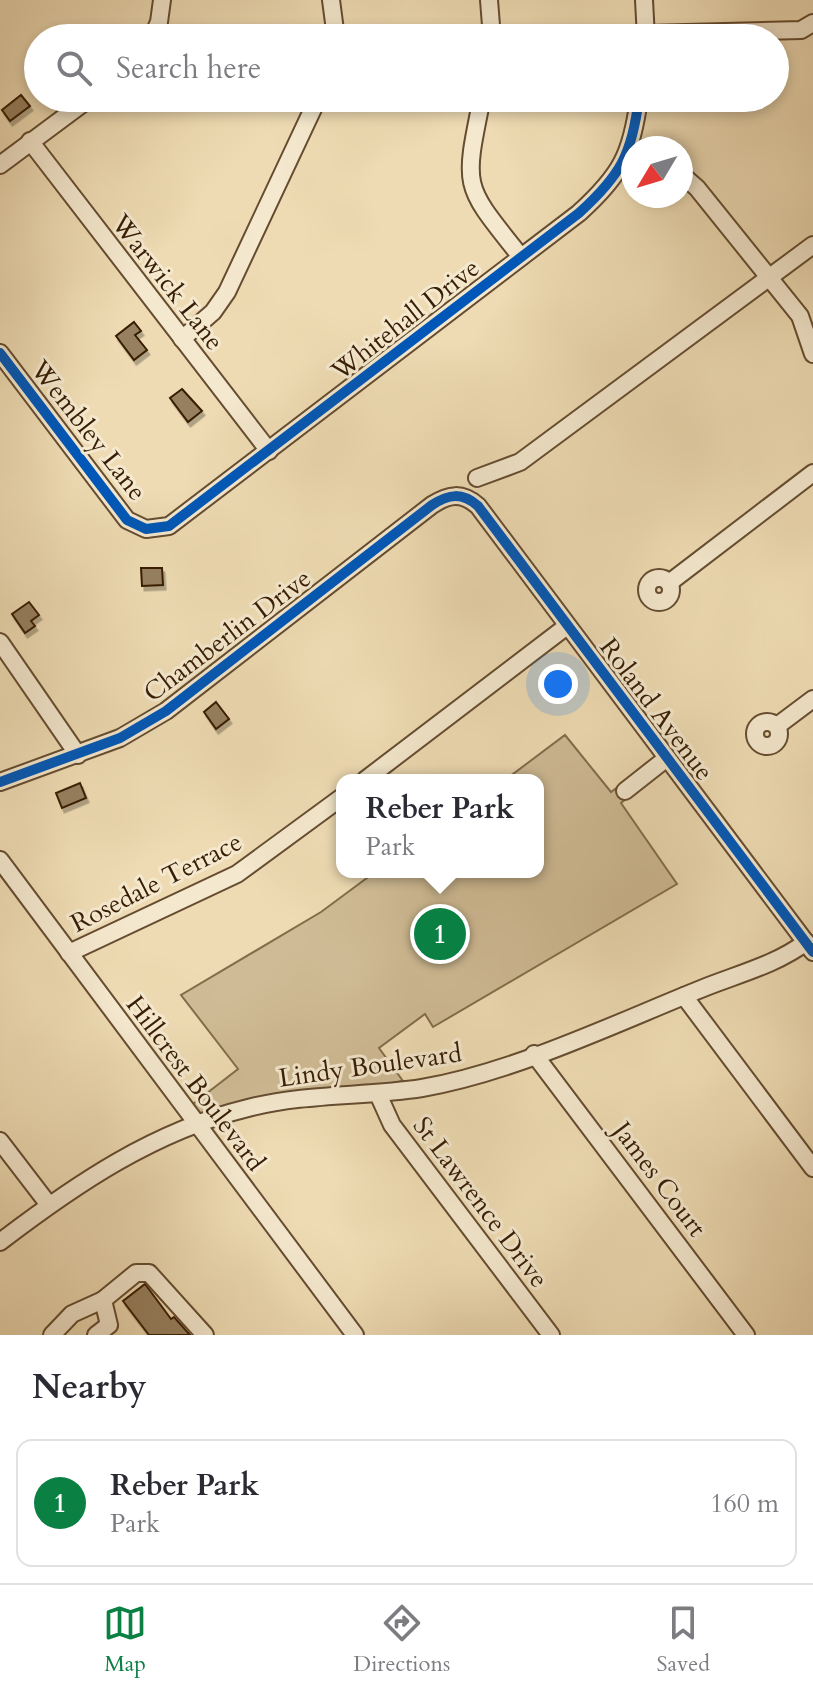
<!DOCTYPE html>
<html lang="en">
<head>
<meta charset="utf-8">
<style>
  body { margin:0; font-family:Cardo,serif; background:#f2f2f3; color:#2b2b33 }
  .compass { position:absolute; left:621px; top:136px; width:72px; height:72px; border-radius:50%; background:#fff; box-shadow:0 4px 12px #0003; rotate:232deg }
  .you { position:absolute; left:558px; top:684px; width:28px; height:28px; margin:-20px; border:6px solid #fff; border-radius:50%; background:#1a73e8; box-shadow:0 0 0 12px #1a73e833 }
  .badge { display:grid; place-items:center; width:52px; height:52px; border-radius:50%; background:#0b8043; color:#fff; font-size:26px; font-weight:700 }
  .pin { position:absolute; translate:-50% -50%; border:4px solid #fff; box-shadow:0 2px 8px #0006 }
  .popup { position:absolute; left:336px; top:774px; width:208px; height:104px; box-sizing:border-box; display:grid; place-content:center; border-radius:16px; background:#fff; filter:drop-shadow(0 2px 6px #0005); font-size:26px; white-space:nowrap; color:#7c7c81 }
  .popup b { font-size:30px; color:#2b2b33 }
  .popup::after { content:''; position:absolute; left:50%; top:100%; margin-left:-16px; border:16px solid transparent; border-top-color:#fff }
  .list { margin:0; padding:0; list-style:none }
  h2 { display:flex; justify-content:space-between; align-items:center; height:104px; margin:0; padding:0 32px; font-size:34px }
  h2 small { font-size:26px; font-weight:400; color:#7c7c81 }
  .list li { display:grid; grid-template-columns:52px 1fr auto; gap:24px; align-items:center; box-sizing:border-box; height:128px; margin:0 16px 16px; padding:0 16px; border:2px solid #e1e1e2; border-radius:16px }
  .list b { display:block; font-size:30px; white-space:nowrap }
  .list p { margin:0; font-size:26px; white-space:nowrap; color:#7c7c81 }
  .list em { font-size:26px; font-style:normal; color:#7c7c81 }
  .icon { flex:none; width:44px; height:44px; fill:none; stroke:currentColor; stroke-width:2; stroke-linecap:round; stroke-linejoin:round }
  .map { position:relative; flex:none; width:813px; height:1335px; overflow:hidden }
  .search { position:absolute; background:#fff; box-shadow:0 4px 12px #0003; left:24px; right:24px; top:24px; height:88px; display:flex; align-items:center; gap:20px; box-sizing:border-box; padding:0 28px; border-radius:44px; color:#7c7c81; font-size:30px }
  .sheet { height:248px; background:#fff }
  nav { display:flex; justify-content:space-around; align-items:center; box-sizing:border-box; height:112px; border-top:2px solid #e1e1e2; background:#fff; font-size:22px; color:#7c7c81 }
  nav a { display:grid; justify-items:center; gap:4px }
  nav .on { color:#0b8043 }
  .map>svg:first-child { display:block }
  .green { fill:#cfbb95; stroke:#836c4c; stroke-width:2 }
  .building { fill:#96805f; stroke:#371d04; stroke-width:2; filter:url(#shadow) }
  .lines { fill:none; stroke-linecap:round; stroke-linejoin:round }
  .minor-casing { stroke:#654c30; stroke-width:20 }
  .minor { stroke:#f4e8ce; stroke-width:16 }
  .cycleway-casing { stroke:#f4e8ce; stroke-width:15 }
  .cycleway { stroke:#0057b8; stroke-width:10 }
  .labels { text-anchor:middle; stroke-width:6; stroke-linejoin:round; paint-order:stroke }
  .street-label { font-size:26px; fill:#371d04; stroke:#f4e8ce }
</style>
</head>
<body>
<div class="map">
<svg width="813" height="1335" viewBox="0 0 813 1335">
  <defs>
    <filter id="shadow"><feDropShadow dx="2.5" dy="4.5" stdDeviation="0" flood-color="#0004"/></filter>
  </defs>
  <rect width="100%" height="100%" fill="#eedbb3"/>
  <filter id="stains"><feTurbulence type="fractalNoise" baseFrequency=".0025" numOctaves="4"/><feColorMatrix values="0 0 0 0 .2 0 0 0 0 .09 0 0 0 0 .02 0 0 0 .5 -.17"/></filter>
  <radialGradient id="worn" r=".72"><stop offset=".6" stop-color="#630" stop-opacity="0"/><stop offset="1" stop-color="#630" stop-opacity=".3"/></radialGradient>
  <path class="green" d="M 565,735 L 611,792 L 631,777 L 640,788 L 621,803 L 677,884 L 433,1027 L 425,1014 L 379,1048 L 403,1081 L 195,1121 L 189,1107 L 238,1069 L 181,995 L 321,912 L 375,872 L 538,872 L 538,780 L 505,780 Z"/>
  <g class="building">
    <path d="M 21,95 L 30,106 L 10,121 L 2,110 Z"/>
    <path d="M 134,322 L 141,331 L 135,335 L 147,350 L 134,360 L 116,336 Z"/>
    <path d="M 182,389 L 202,411 L 188,422 L 170,398 Z"/>
    <path d="M 141,568 L 162,568 L 163,585 L 142,586 Z"/>
    <path d="M 29,602 L 39,615 L 31,621 L 35,626 L 25,633 L 12,614 Z"/>
    <path d="M 216,702 L 229,719 L 216,729 L 204,712 Z"/>
    <path d="M 80,783 L 86,798 L 62,808 L 56,793 Z"/>
    <path d="M 145,1284 L 171,1319 L 174,1317 L 190,1335 L 149,1335 L 123,1301 Z"/>
  </g>
  <g class="lines">
    <defs>
      <g id="minor">
        <path d="M 331,0 L 336,38"/>
        <path d="M 489,0 L 492,38"/>
        <path d="M 644,0 L 646,38"/>
        <path d="M 647,34 L 801,30 L 813,23"/>
        <path d="M 152,38 L 159,22 L 162,0"/>
        <path d="M 482,98 C 463,190 463,184 521,257"/>
        <path d="M 30,141 L 269,451"/>
        <path d="M 0,165 L 90,98"/>
        <path d="M 681,174 L 697,188 L 800,316 L 813,354"/>
        <path d="M 182,339 L 213,312 L 227,292 L 318,98"/>
        <path d="M 0,353 L 127,520 L 146,529 L 169,526 L 579,213 C 621,175 632,154 639,98"/>
        <path d="M 477,478 L 520,462 L 813,245"/>
        <circle cx="659" cy="590" r="12"/>
        <path d="M 669,583 L 813,473"/>
        <path d="M 0,642 L 78,755"/>
        <circle cx="767" cy="734" r="12"/>
        <path d="M 777,726 L 813,699"/>
        <path d="M 365,780 L 567,626"/>
        <path d="M 0,782 L 120,738 L 166,711 L 432,505 C 449,494 462,492 478,506 L 813,952"/>
        <path d="M 625,791 L 667,758"/>
        <path d="M 0,860 L 355,1335"/>
        <path d="M 69,953 L 237,874 L 342,797"/>
        <path d="M 684,996 L 813,1168"/>
        <path d="M 534,1054 L 746,1335"/>
        <path d="M 378,1094 L 392,1125 L 551,1335"/>
        <path d="M 0,1141 L 49,1205"/>
        <path d="M 0,1242 C 76,1184 154,1131 248,1108 C 305,1093 365,1097 422,1088 C 514,1072 614,1024 701,989 C 735,975 776,965 806,942"/>
        <path d="M 52,1335 L 72,1314 L 103,1300 L 136,1273 L 149,1273 L 205,1335"/>
        <path d="M 96,1335 L 109,1325 L 103,1300"/>
      </g>
    </defs>
    <use href="#minor" class="minor-casing"/>
    <use href="#minor" class="minor"/>
    <defs>
      <g id="cycleway">
        <path d="M 0,353 L 127,520 L 146,529 L 169,526 L 579,213 C 621,175 632,154 639,98"/>
        <path d="M 0,782 L 120,738 L 166,711 L 432,505 C 449,494 462,492 478,506 L 813,952"/>
      </g>
    </defs>
    <use href="#cycleway" class="cycleway-casing"/>
    <use href="#cycleway" class="cycleway"/>
  </g>
  <g class="labels">
    <g class="street-label">
      <text transform="translate(168 282) rotate(52)" y="9">Warwick Lane</text>
      <text transform="translate(405 319) rotate(-38)" y="9">Whitehall Drive</text>
      <text transform="translate(89 430) rotate(52)" y="9">Wembley Lane</text>
      <text transform="translate(227 635) rotate(-37)" y="9">Chamberlin Drive</text>
      <text transform="translate(657 709) rotate(53)" y="9">Roland Avenue</text>
      <text transform="translate(156 882) rotate(-27)" y="9">Rosedale Terrace</text>
      <text transform="translate(370 1065) rotate(-8)" y="9">Lindy Boulevard</text>
      <text transform="translate(196 1083) rotate(53)" y="9">Hillcrest Boulevard</text>
      <text transform="translate(660 1179) rotate(53)" y="9">James Court</text>
      <text transform="translate(481 1202) rotate(53)" y="9">St Lawrence Drive</text>
    </g>
  </g>
  <rect width="100%" height="100%" filter="url(#stains)"/>
  <rect width="100%" height="100%" fill="url(#worn)"/>
</svg>
<svg class="compass" viewBox="-18 -18 36 36"><path d="M0-13l5 13h-10z" fill="#e53935"/><path d="M0 13l5-13h-10z" fill="#7c7c81"/></svg>
<div class="you"></div>
<div class="pin badge" style="left:440px;top:934px">1</div>
<div class="popup"><b>Reber Park</b>Park</div>
<div class="search"><svg class="icon" aria-label="search" viewBox="0 0 24 24"><circle cx="10" cy="10" r="6"/><path d="M15 15l6 6"/></svg>Search here</div>
</div>
<section class="sheet">
<h2>Nearby<small></small></h2>
<ul class="list">
<li><span class="badge">1</span><div><b>Reber Park</b><p>Park</p></div><em>160 m</em></li>
</ul>
</section>
<nav>
<a class="on"><svg class="icon" aria-label="map" viewBox="0 0 24 24"><path d="M3 6l6-2 6 2 6-2v14l-6 2-6-2-6 2zM9 4v14M15 6v14"/></svg>Map</a>
<a><svg class="icon" aria-label="directions" viewBox="0 0 24 24"><path d="M12 3l9 9-9 9-9-9zM9 14v-3h6M13 9l2 2-2 2"/></svg>Directions</a>
<a><svg class="icon" aria-label="saved" viewBox="0 0 24 24"><path d="M7 4h10v16l-5-4-5 4z"/></svg>Saved</a>
</nav>
</body>
</html>
